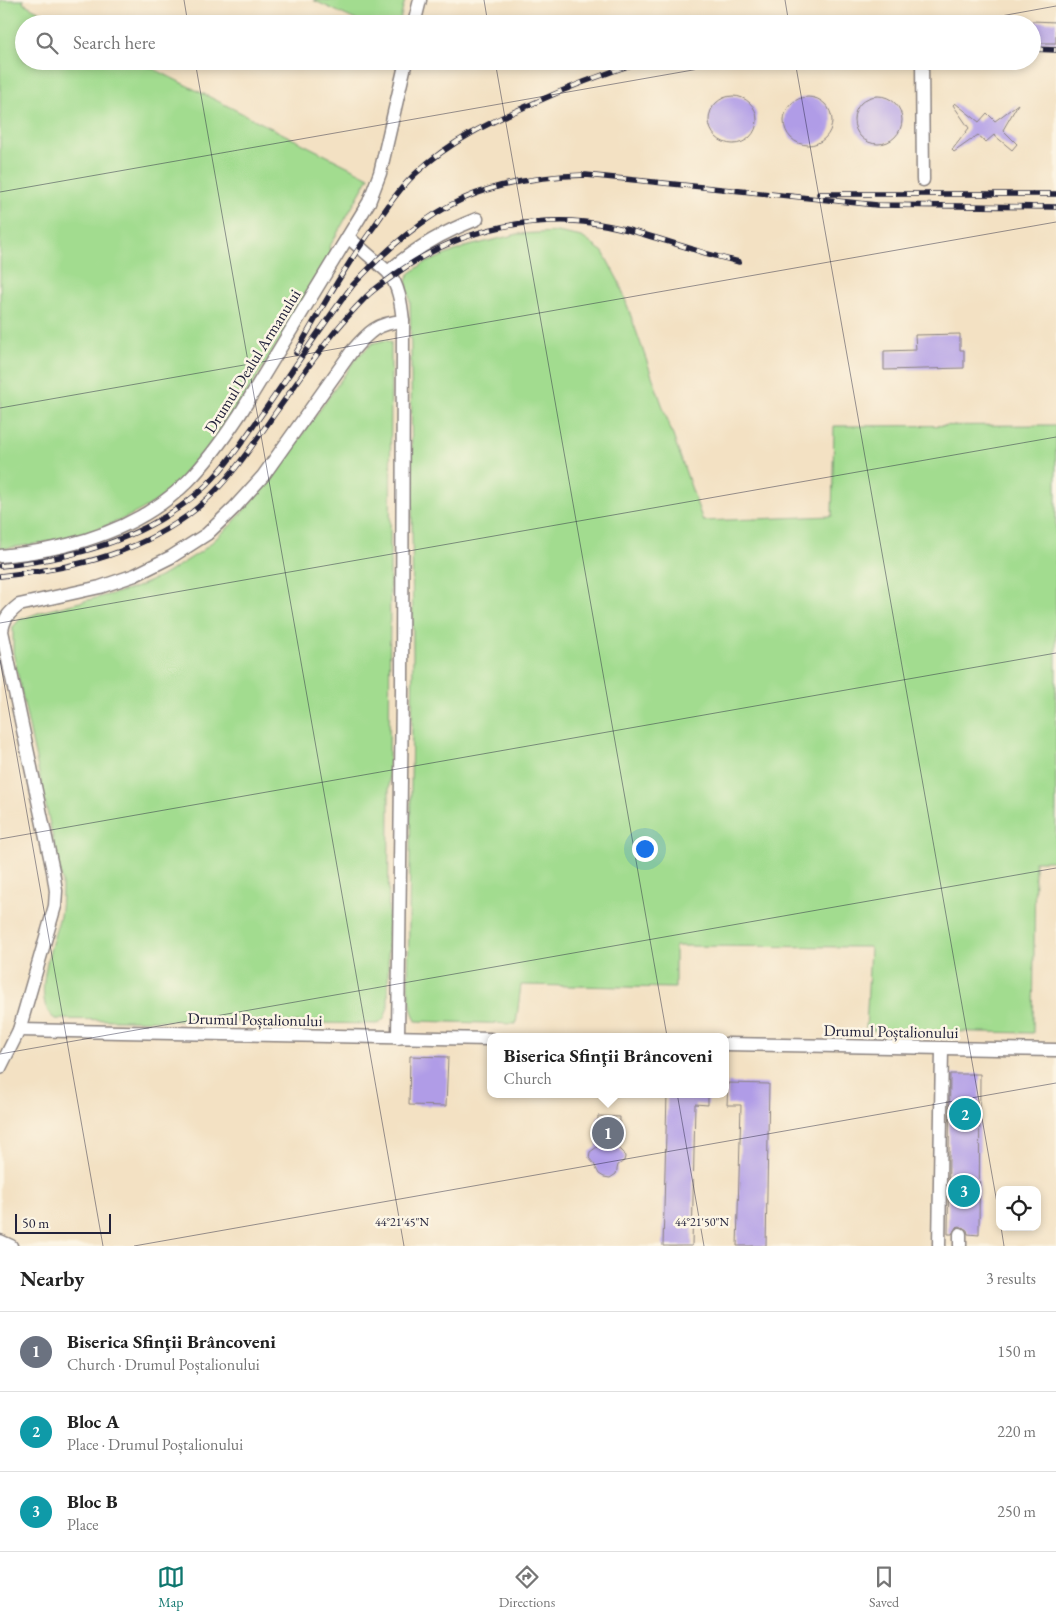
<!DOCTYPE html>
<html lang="en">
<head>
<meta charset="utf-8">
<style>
  body { margin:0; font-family:"EB Garamond",serif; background:#f6f6f6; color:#222 }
  .controls { position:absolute; right:15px; bottom:15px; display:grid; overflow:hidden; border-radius:10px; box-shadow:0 2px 8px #0003 }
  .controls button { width:45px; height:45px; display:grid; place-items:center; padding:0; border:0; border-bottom:1px solid #e0e0e0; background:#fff; color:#222; font:25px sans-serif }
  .scale { position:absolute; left:15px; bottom:12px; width:96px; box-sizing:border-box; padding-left:5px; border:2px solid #22223b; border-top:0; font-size:14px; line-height:18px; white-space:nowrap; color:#22223b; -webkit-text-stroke:4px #fcf5e5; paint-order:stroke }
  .you { position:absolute; left:644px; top:848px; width:18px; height:18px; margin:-12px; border:4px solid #fff; border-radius:50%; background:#1a73e8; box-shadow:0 0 0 8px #1a73e833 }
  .badge { display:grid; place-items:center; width:32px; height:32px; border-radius:50%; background:#0f766e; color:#fff; font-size:16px; font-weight:700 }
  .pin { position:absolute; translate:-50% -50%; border:2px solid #fff; box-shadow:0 1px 5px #0006 }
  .popup { position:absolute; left:487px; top:1033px; width:242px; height:65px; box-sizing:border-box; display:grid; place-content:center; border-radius:10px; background:#fff; filter:drop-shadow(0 1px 4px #0005); font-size:16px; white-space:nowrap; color:#767676 }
  .popup b { font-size:19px; color:#222 }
  .popup::after { content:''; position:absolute; left:50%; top:100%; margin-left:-10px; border:10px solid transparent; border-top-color:#fff }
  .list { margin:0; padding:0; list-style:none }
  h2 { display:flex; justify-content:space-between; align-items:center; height:65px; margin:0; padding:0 20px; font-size:21px }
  h2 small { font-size:16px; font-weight:400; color:#767676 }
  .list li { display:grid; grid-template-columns:32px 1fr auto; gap:15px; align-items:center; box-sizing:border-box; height:80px; padding:0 20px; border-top:1px solid #e0e0e0 }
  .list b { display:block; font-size:19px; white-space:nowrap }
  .list p { margin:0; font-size:16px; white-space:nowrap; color:#767676 }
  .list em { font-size:16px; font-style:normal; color:#767676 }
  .icon { flex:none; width:28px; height:28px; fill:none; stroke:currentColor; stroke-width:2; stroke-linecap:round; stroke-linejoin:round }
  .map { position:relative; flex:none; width:1056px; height:1246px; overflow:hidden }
  .search { position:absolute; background:#fff; box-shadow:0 2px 8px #0003; left:15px; right:15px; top:15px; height:55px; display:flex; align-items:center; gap:12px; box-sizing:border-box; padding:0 18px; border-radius:28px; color:#767676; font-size:19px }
  .sheet { height:305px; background:#fff }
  nav { display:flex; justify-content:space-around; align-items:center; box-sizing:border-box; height:70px; border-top:1px solid #e0e0e0; background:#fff; font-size:14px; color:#767676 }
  nav a { display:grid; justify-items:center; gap:2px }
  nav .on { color:#0f766e }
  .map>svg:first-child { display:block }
  .green { fill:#a2dc8f; stroke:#627f65 }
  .building { fill:#b09ce7 }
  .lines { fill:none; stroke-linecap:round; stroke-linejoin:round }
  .minor-casing { stroke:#8a827f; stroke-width:15 }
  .minor { stroke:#fff; stroke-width:12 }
  .rail-casing { stroke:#22223b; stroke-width:5.5 }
  .rail { stroke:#fcf5e5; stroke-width:4; stroke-dasharray:11; stroke-linecap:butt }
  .ticks { fill:none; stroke:#22223b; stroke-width:1; stroke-opacity:0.45 }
  .labels { text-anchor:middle; stroke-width:5; stroke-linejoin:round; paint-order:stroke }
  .street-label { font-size:16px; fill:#22223b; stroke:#fcf5e5 }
  .ticks-label { font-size:12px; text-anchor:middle; fill:#22223b; stroke:#fcf5e5; stroke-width:5; stroke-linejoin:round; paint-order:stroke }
</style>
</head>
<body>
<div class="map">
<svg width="1056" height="1246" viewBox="0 0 1056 1246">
  <rect width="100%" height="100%" fill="#fcf5e5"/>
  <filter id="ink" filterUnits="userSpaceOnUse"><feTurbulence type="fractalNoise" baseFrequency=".02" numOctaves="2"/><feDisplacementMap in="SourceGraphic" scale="10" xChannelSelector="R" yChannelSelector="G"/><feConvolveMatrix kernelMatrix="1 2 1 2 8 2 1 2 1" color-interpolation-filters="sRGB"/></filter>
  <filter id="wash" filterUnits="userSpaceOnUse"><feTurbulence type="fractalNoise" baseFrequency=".0096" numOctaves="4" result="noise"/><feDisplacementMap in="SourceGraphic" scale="20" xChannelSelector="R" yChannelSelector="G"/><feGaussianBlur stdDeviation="1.12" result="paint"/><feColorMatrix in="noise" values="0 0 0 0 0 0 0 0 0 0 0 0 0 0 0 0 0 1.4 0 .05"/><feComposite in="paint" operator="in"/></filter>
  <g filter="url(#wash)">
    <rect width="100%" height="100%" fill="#f3e1c3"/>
    <g class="green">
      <path d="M 0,0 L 24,0 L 23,3 L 63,24 L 24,24 L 24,61 L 138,61 L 369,177 L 329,248 L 332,254 C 308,294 283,334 259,374 C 233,416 208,464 167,494 C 118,529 59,542 0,549 Z"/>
      <path d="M 313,0 L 405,0 L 399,24 L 364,24 Z"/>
      <path d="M 557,232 L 582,237 L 603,252 L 619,282 L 703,521 L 832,516 L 834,426 L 1056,425 L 1056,861 L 1035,861 L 1033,1033 L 866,1030 L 870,947 L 675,946 L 675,988 L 521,985 L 516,1024 L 416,1021 L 412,1011 L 408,987 L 413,655 L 411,353 L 410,301 L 406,281 L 409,274 L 423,264 L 465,247 L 518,234 Z"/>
      <path d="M 385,340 L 391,342 L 391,348 L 388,1007 L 384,1019 L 378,1024 L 55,1019 C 29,1002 54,940 60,916 C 62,904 62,893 62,881 L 13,652 L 13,627 L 19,620 L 41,612 L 135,588 L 164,575 L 202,551 L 232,524 L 274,475 L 357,357 L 373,343 Z"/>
    </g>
    <g id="blocks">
      <g class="building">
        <path d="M 1032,21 L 1056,22 L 1056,43 L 1032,43 Z"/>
        <circle cx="878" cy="120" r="24"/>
        <circle cx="733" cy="120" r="24"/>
        <circle cx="808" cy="121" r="24"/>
        <path d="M 955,103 L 979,122 L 987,113 L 995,121 L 1018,104 L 1003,130 L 1017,144 L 1012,150 L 994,135 L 986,142 L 978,135 L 954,152 L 952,150 L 969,128 L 953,105 Z"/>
        <path d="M 960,334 L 960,350 L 964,350 L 964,368 L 884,370 L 884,351 L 916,350 L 915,335 Z"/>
        <path d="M 410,1056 L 448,1057 L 446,1106 L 409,1105 Z"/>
        <path d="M 950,1074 L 980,1074 L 979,1235 L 968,1234 L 967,1230 L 960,1226 L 956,1227 L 952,1234 L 948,1234 Z"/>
        <path d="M 728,1083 L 769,1084 L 766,1246 L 737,1246 L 741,1105 L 727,1105 Z"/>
        <path d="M 667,1094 L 708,1094 L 708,1105 L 695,1104 L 692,1246 L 663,1246 Z"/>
        <path d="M 598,1116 L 620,1117 L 619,1148 L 624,1153 L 625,1157 L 624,1161 L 618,1165 L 616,1174 L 610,1178 L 604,1177 L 599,1174 L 594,1164 L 589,1158 L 590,1152 L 597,1147 Z"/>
      </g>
    </g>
  </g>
  <g filter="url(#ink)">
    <use href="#blocks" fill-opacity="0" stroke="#8a827f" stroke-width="1"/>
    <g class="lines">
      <defs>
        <g id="minor">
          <path d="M 414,24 L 420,0"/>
          <path d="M 922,61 L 923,180"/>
          <path d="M 348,237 L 388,272 C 399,286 401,303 403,321 L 402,691 L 398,1038"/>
          <path d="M 388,272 C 415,248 443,232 477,219"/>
          <path d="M 0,556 C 68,550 138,531 188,481 C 208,461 224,438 240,414 L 369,202 L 380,173 L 406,61"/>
          <path d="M 19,1030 L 490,1039"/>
          <path d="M 726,1044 L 1056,1050"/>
          <path d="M 0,1068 L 19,1030 L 55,906 L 56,891 L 53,871 L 2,631 C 4,618 9,613 19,605 L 100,587 L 135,575 L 171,557 L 207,534 L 234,508 L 263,476 L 352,351 C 369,332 377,323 403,321"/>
          <path d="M 0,1241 L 11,1246"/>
          <path d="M 939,1246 L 942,1048"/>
          <path d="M 960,1246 L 960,1234"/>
        </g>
      </defs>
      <use href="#minor" class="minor-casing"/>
      <use href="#minor" class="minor"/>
      <defs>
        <g id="rail">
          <path d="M 1032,49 L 1056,50"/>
          <path d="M 819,194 L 1056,194"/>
          <path d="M 296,353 C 320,310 344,268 373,228 C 386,209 398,190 415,174 C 450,141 490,122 534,103 C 569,87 606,73 643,61"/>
          <path d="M 0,566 C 72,559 143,540 199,492 C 222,472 240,445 257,421 C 289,376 319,329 353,285 C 385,251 422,217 465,198 C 502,182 546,176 586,175 L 877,205 L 1056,207"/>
          <path d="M 0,576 C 68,569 130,557 187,516 C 224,489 250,449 276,412 C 304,373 331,332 366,297 C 375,288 387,281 397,273 C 449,236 508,219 572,221 C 614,223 652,237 692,249 C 707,254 723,258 739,262"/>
        </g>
      </defs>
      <use href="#rail" class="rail-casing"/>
      <use href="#rail" class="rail"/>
    </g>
  </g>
  <path class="ticks" d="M 184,0 L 188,24M 484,0 L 488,24M 785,0 L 789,24M 957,24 L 1056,6M 195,61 L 404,1246M 495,61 L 704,1246M 795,61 L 1000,1220M 0,192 L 744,61M 0,408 L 1056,222M 0,623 L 1056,437M 0,660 L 103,1246M 0,839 L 1056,653M 0,1054 L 1056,868M 1001,1227 L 1004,1246M 134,1246 L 1056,1083"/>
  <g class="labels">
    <g class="street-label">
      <text transform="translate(252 361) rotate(-58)" y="6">Drumul Dealul Armanului</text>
      <text transform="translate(255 1019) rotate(1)" y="6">Drumul Poștalionului</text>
      <text transform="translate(891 1031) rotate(1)" y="6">Drumul Poștalionului</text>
    </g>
  </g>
  <g class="ticks-label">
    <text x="402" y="1226">44°21'45"N</text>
    <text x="702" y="1226">44°21'50"N</text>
  </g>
</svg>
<div class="controls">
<button><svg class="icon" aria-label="locate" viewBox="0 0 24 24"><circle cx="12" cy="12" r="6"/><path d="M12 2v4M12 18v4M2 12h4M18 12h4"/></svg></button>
</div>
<div class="scale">50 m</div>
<div class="you"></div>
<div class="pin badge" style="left:608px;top:1133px;background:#6b7280">1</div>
<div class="popup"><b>Biserica Sfinţii Brâncoveni</b>Church</div>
<div class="pin badge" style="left:965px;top:1114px;background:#0f9aa8">2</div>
<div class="pin badge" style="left:964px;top:1191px;background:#0f9aa8">3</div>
<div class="search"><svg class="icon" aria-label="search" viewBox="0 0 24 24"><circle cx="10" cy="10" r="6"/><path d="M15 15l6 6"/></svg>Search here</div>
</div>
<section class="sheet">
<h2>Nearby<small>3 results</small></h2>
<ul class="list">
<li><span class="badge" style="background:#6b7280">1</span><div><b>Biserica Sfinţii Brâncoveni</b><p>Church · Drumul Poștalionului</p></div><em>150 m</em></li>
<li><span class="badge" style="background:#0f9aa8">2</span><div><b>Bloc A</b><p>Place · Drumul Poștalionului</p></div><em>220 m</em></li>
<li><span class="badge" style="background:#0f9aa8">3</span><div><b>Bloc B</b><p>Place</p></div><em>250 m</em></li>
</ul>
</section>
<nav>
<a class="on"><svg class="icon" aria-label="map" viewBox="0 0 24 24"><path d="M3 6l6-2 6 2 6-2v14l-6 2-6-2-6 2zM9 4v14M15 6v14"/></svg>Map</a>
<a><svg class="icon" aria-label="directions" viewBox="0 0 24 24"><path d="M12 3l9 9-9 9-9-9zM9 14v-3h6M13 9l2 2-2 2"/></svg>Directions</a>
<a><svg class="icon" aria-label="saved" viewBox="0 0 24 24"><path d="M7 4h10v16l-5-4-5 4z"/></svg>Saved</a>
</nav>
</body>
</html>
